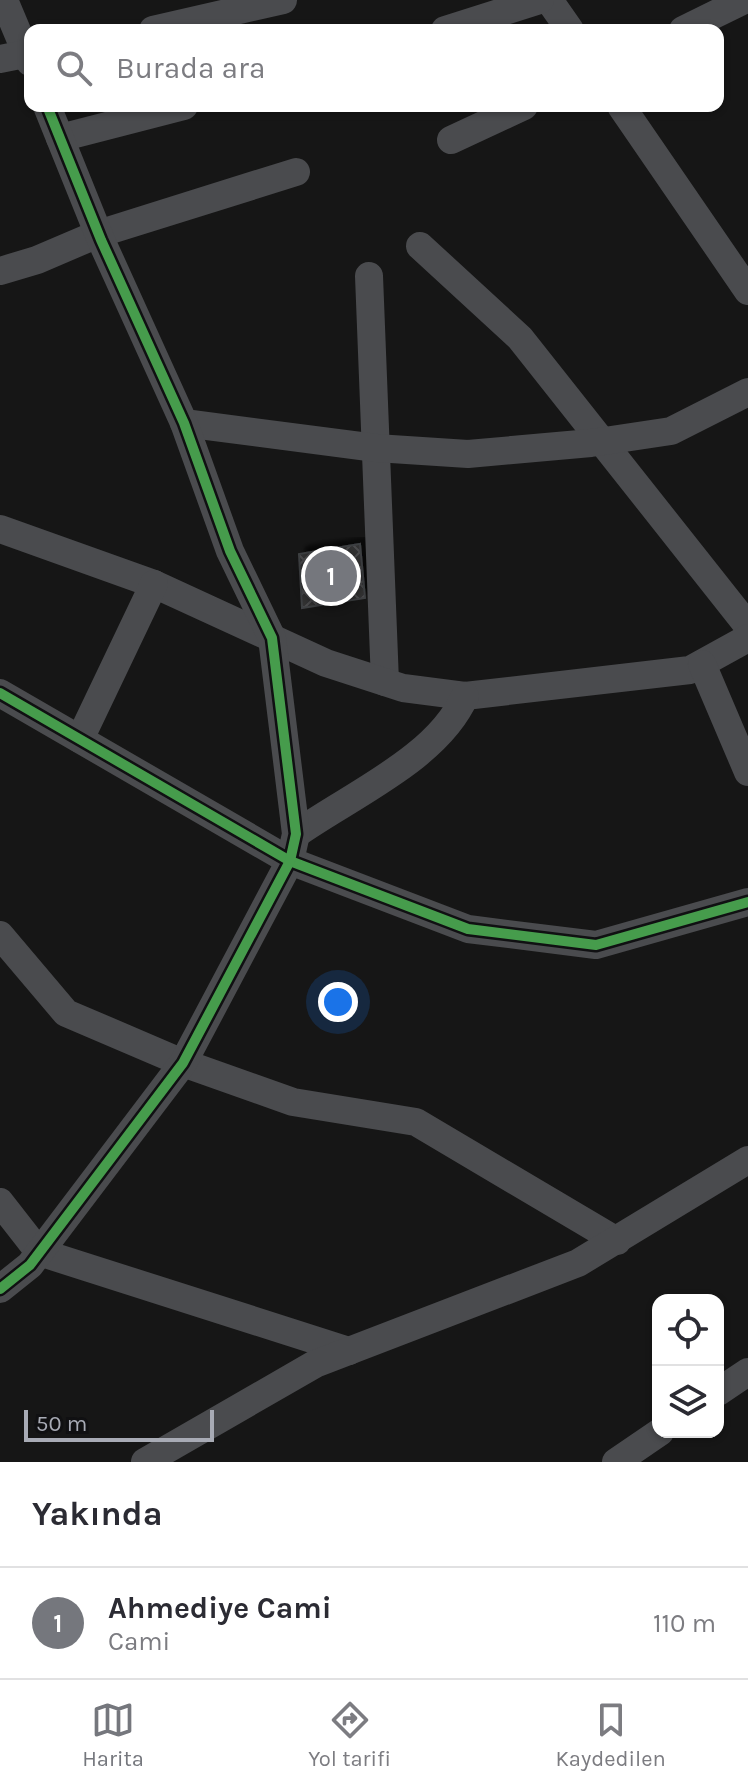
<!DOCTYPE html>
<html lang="tr">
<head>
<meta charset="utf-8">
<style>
  body { margin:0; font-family:Karla,sans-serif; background:#f2f2f3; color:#2b2b33 }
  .controls { position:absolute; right:24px; bottom:24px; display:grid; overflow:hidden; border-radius:16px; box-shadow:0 2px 6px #0004 }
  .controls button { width:72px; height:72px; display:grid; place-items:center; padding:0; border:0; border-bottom:2px solid #e1e1e2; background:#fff; color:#2b2b33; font:40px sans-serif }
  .scale { position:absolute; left:24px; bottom:20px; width:190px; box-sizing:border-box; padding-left:8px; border:4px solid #a8abb5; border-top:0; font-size:22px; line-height:28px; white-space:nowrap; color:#a8abb5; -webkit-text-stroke:6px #101012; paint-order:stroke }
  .you { position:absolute; left:338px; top:1002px; width:28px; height:28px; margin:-20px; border:6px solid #fff; border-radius:50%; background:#1a73e8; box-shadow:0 0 0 12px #1a73e833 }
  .badge { display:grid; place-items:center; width:52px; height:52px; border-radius:50%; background:#75777d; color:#fff; font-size:26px; font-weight:700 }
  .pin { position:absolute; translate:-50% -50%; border:4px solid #fff; box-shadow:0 2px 8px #0006 }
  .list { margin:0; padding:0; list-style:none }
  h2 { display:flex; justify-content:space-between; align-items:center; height:104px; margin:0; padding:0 32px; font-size:34px }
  h2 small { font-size:26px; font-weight:400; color:#7c7c81 }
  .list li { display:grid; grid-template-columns:52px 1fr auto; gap:24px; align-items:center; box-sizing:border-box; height:112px; padding:0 32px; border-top:2px solid #e1e1e2 }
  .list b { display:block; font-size:30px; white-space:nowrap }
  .list p { margin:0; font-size:26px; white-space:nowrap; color:#7c7c81 }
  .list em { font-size:26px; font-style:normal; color:#7c7c81 }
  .icon { flex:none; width:44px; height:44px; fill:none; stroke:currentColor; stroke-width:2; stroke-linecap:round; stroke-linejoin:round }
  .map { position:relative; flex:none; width:748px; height:1462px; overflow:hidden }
  .search { position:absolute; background:#fff; box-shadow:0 2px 6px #0004; left:24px; right:24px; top:24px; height:88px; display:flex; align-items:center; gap:20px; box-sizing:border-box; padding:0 28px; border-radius:16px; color:#7c7c81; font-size:30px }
  .sheet { height:216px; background:#fff }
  nav { display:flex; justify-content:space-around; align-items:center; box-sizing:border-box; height:112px; border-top:2px solid #e1e1e2; background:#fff; font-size:22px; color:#7c7c81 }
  nav a { display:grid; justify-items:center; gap:4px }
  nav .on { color:#75777d }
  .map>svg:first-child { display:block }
  .building { fill:url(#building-cross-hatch); stroke:#3e3f42; stroke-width:2; filter:url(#shadow) }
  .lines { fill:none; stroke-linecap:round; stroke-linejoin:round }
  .minor { stroke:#4a4b4e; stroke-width:28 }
  .cycleway-casing { stroke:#101012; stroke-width:15 }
  .cycleway { stroke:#469c4c; stroke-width:10 }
</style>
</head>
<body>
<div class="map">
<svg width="748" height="1462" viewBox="0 0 748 1462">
  <defs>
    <pattern id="building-cross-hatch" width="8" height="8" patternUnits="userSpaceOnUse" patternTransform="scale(2)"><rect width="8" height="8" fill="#303031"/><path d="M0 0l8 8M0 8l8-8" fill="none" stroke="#4b4b4d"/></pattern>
    <filter id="shadow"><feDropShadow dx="7" dy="-7" stdDeviation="2" flood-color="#0009"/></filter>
  </defs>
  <rect width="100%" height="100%" fill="#161616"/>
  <path class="building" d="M 360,544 L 365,598 L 302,608 L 299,554 Z"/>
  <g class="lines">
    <g class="minor">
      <path d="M 4,0 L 30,62"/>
      <path d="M 549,0 L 570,30"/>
      <path d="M 153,30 L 283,0"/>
      <path d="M 445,30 L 540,0"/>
      <path d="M 683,30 L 744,0"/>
      <path d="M 0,59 L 30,53"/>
      <path d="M 621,106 L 748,291"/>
      <path d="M 60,138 L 184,106"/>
      <path d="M 451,140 L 524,106"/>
      <path d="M 420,246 L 520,338 L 748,626"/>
      <path d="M 0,271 L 37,260 L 98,234 L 296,172"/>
      <path d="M 369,276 L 385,682"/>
      <path d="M 184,423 L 376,448 L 468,454 L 591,443 L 671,431 L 748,392"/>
      <path d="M 0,529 L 154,584 L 326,663 L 403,688 L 465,696 L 690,670 L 748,638"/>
      <path d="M 702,664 L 748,772"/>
      <path d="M 0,693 L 290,861 L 468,929 L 596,945 L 748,902"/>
      <path d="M 80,739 L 154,584"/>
      <path d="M 296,834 C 351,795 438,758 465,696"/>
      <path d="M 0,935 L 66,1013 L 183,1063 L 293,1102 L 416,1122 L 617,1241"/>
      <path d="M 0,1202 L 39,1252 L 349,1351"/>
      <path d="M 0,1289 L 30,1265 L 183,1063 L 290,861 L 296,834 L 272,638 L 230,551 L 184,423 L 101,240 L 47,106"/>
      <path d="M 718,1392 L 748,1372"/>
      <path d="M 145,1462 L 315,1364 L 578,1263 L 748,1160"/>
      <path d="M 616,1462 L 660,1432"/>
    </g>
    <defs>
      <g id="cycleway">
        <path d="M 0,693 L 290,861 L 468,929 L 596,945 L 748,902"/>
        <path d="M 0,1289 L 30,1265 L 183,1063 L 290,861 L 296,834 L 272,638 L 230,551 L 184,423 L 101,240 L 47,106"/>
      </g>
    </defs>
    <use href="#cycleway" class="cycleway-casing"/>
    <use href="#cycleway" class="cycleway"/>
  </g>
</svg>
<div class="controls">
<button><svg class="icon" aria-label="locate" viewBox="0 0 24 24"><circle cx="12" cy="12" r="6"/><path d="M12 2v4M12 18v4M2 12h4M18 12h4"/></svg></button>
<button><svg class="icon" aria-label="layers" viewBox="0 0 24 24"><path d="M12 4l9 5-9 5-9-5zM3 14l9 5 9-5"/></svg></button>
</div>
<div class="scale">50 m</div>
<div class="you"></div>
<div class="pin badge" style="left:331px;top:576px">1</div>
<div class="search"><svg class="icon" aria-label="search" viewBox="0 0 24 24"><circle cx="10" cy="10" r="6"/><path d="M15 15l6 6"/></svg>Burada ara</div>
</div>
<section class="sheet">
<h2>Yakında<small></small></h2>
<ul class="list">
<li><span class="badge">1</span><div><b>Ahmediye Cami</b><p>Cami</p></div><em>110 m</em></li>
</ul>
</section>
<nav>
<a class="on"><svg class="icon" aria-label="map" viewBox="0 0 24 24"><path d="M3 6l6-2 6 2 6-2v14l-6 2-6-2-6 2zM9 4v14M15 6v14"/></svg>Harita</a>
<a><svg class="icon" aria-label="directions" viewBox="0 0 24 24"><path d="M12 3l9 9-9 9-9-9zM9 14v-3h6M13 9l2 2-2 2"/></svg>Yol tarifi</a>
<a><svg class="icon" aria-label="saved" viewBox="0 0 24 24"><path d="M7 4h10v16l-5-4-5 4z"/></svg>Kaydedilen</a>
</nav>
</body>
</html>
